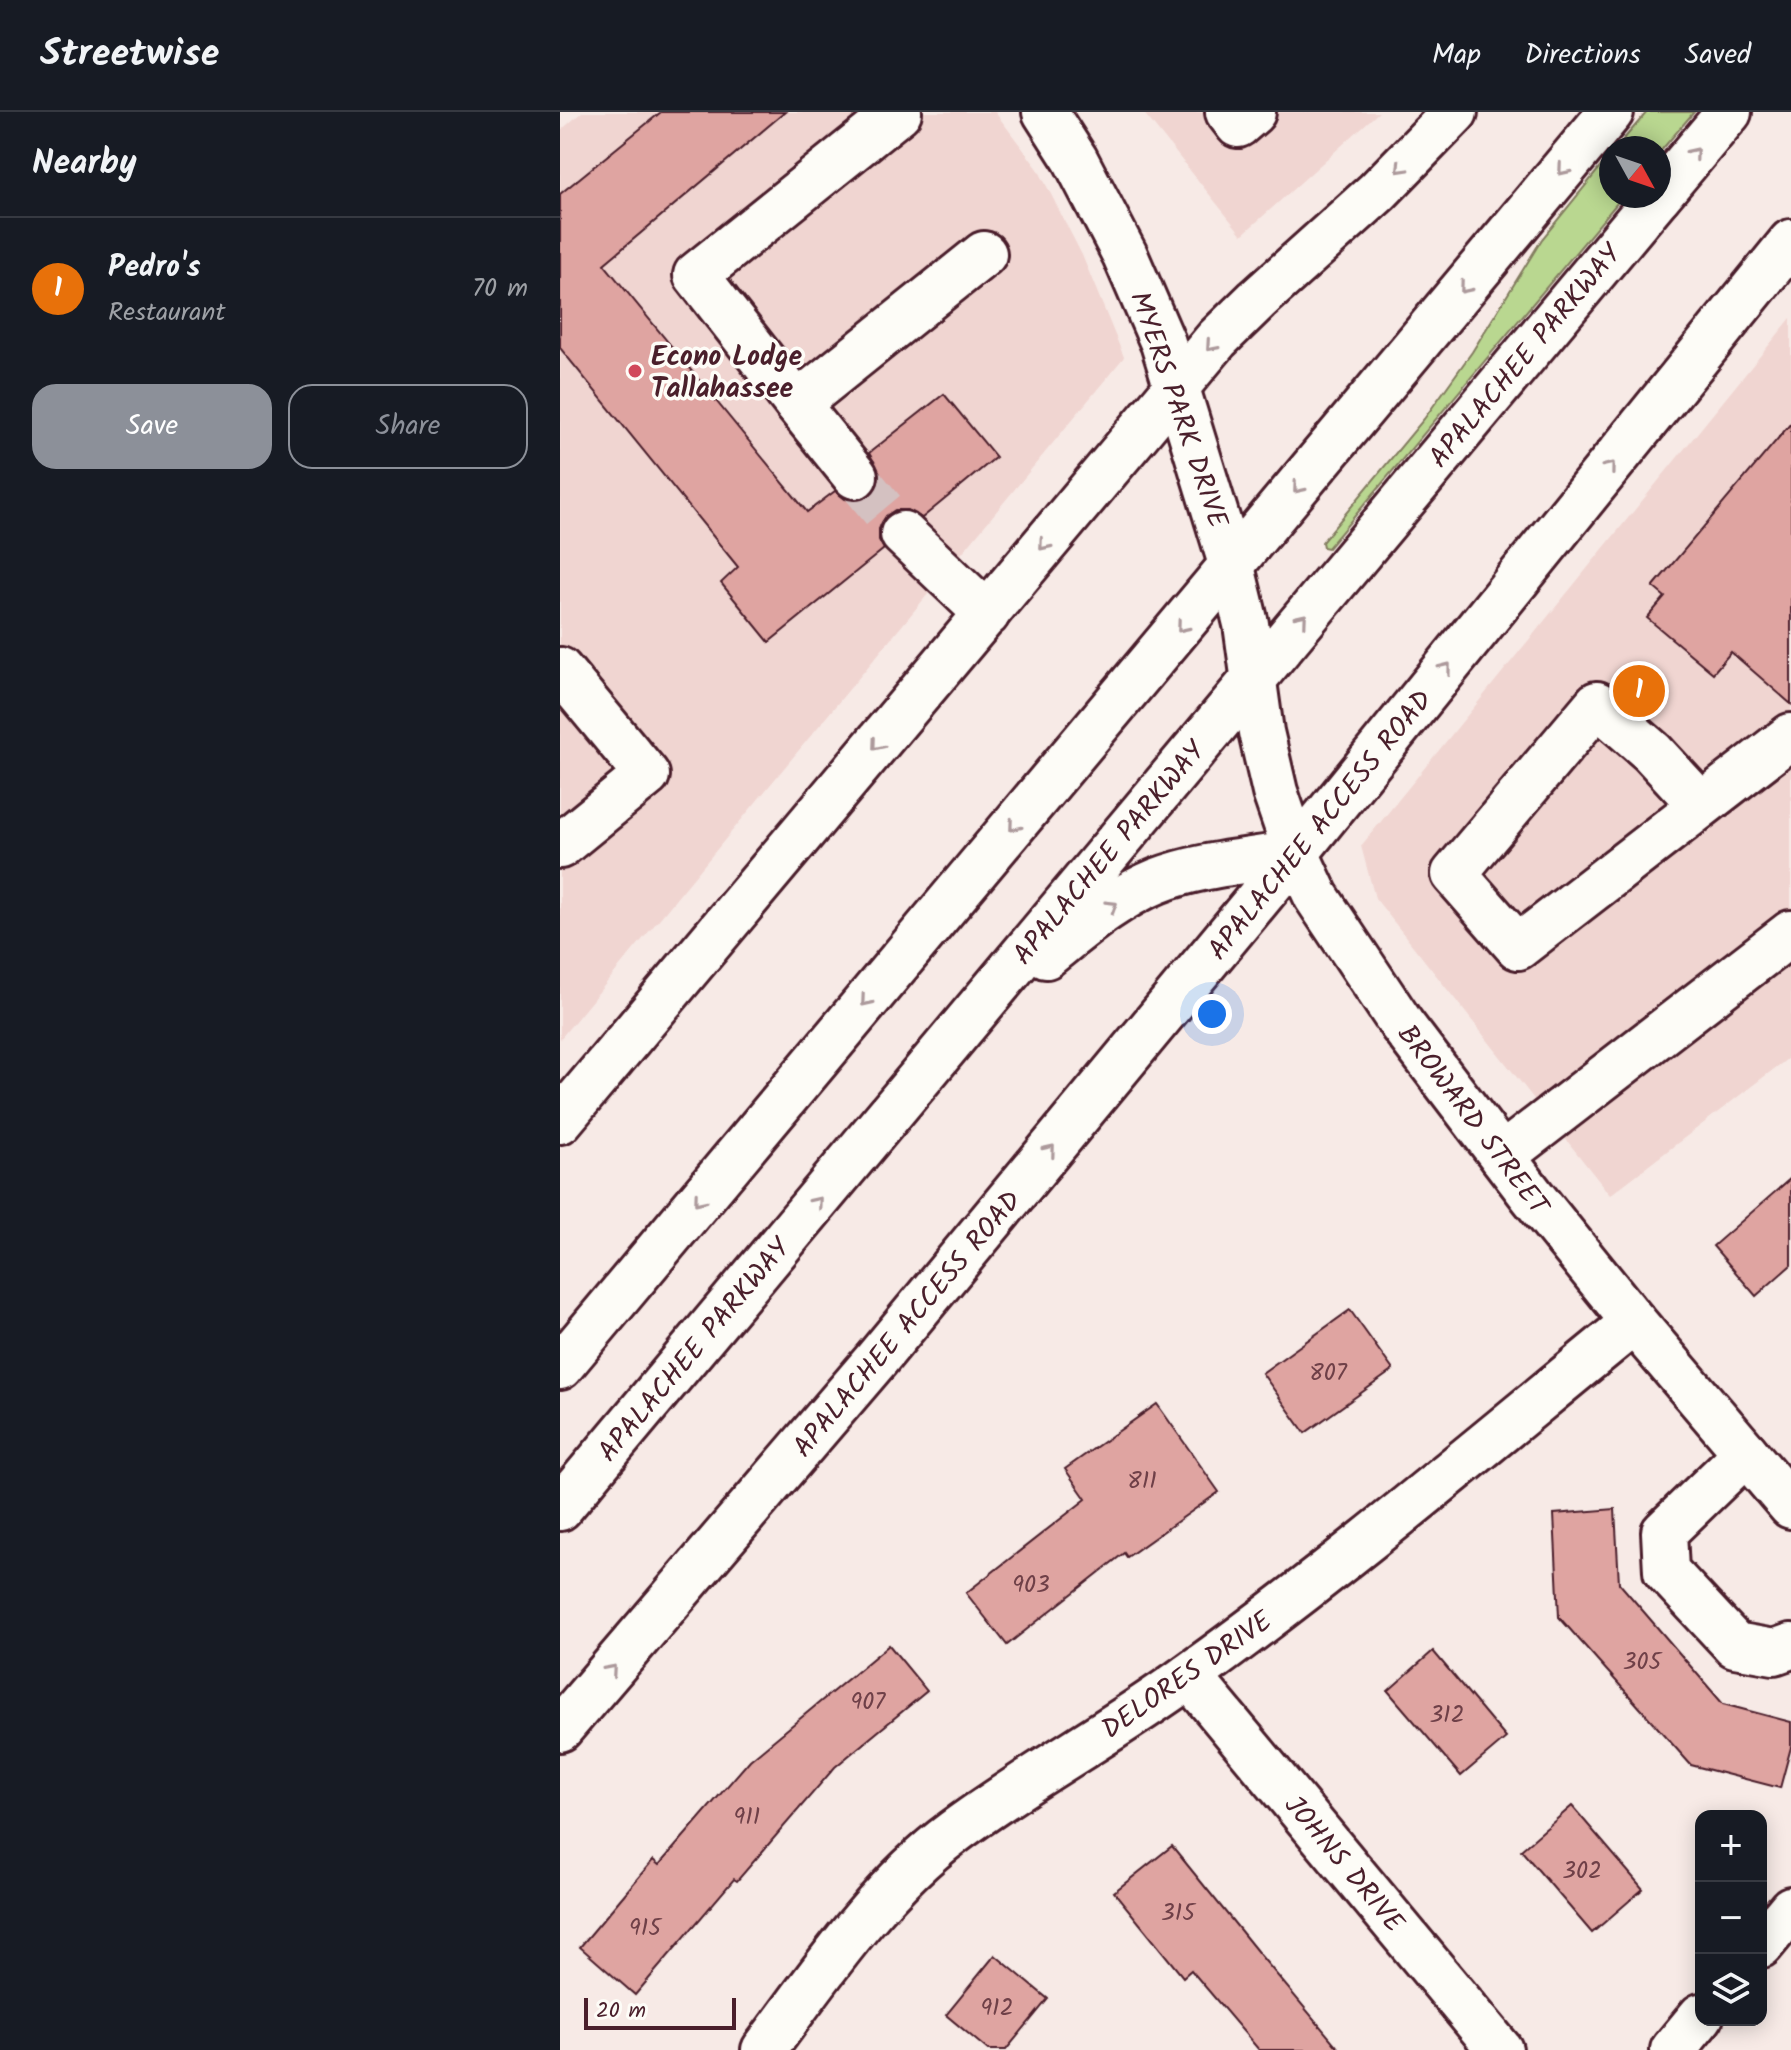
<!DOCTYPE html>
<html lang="en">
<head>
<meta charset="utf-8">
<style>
  body { margin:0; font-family:Kalam,sans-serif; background:#242831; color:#f1f3f6 }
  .controls { position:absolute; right:24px; bottom:24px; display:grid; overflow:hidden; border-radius:16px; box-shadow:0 4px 20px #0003 }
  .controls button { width:72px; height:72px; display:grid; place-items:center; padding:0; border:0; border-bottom:2px solid #363941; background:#171b24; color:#f1f3f6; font:40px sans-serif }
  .compass { position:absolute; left:1039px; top:24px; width:72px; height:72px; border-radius:50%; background:#171b24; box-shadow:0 4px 20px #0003; rotate:130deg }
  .scale { position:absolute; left:24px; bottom:20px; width:152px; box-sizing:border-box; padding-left:8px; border:4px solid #4a1f2b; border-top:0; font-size:22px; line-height:28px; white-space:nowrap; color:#4a1f2b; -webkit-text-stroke:6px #fdfcf7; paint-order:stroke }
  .you { position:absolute; left:652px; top:902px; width:28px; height:28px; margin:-20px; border:6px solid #fff; border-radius:50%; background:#1a73e8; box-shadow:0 0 0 12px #1a73e833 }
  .badge { display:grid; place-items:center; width:52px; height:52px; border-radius:50%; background:#8c9099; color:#fff; font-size:26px; font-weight:700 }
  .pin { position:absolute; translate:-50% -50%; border:4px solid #fff; box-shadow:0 2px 8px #0006 }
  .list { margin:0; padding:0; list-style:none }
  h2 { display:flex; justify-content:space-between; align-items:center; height:104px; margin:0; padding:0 32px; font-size:34px }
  h2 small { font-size:26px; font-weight:400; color:#9ea1a6 }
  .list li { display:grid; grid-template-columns:52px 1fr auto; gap:24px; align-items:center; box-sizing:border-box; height:144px; padding:0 32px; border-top:2px solid #363941 }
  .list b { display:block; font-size:30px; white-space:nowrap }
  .list p { margin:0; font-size:26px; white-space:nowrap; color:#9ea1a6 }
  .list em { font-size:26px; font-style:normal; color:#9ea1a6 }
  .actions { display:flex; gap:16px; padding:24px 32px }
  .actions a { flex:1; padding:18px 0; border:2px solid #8c9099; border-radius:24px; text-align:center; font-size:28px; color:#8c9099 }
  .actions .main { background:#8c9099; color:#fff }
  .icon { flex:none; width:44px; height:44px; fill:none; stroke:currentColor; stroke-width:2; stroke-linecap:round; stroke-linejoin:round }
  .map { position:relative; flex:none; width:1231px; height:1938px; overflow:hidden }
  header { display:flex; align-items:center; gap:48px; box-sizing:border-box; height:112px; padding:0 40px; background:#171b24; border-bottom:2px solid #363941 }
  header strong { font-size:38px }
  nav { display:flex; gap:44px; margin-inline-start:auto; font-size:28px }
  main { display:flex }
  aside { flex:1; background:#171b24 }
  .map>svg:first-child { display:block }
  .built { fill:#f0d5d1 }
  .green { fill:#b9d790; stroke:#827b5e; stroke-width:2 }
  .building { fill:#dfa4a1; stroke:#4a1f2b; stroke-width:2 }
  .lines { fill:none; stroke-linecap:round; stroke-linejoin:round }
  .minor-tunnel { stroke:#d4c1c1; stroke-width:44; stroke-dasharray:44 22; stroke-linecap:butt }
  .minor-casing { stroke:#4a1f2b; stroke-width:50 }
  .major-casing { stroke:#4a1f2b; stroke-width:50 }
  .minor { stroke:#fdfcf7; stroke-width:44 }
  .major { stroke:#fdfcf7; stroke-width:44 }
  .oneway { stroke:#ac999b }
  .poi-dot { fill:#d1495b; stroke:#fdfcf7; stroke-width:3 }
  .labels { text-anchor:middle; stroke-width:7; stroke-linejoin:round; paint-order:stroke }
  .number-label { font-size:24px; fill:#6f4048 }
  .poi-label { font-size:28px; font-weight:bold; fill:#4a1f2b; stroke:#fdfcf7; text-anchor:start }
  .street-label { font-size:28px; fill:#4a1f2b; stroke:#fdfcf7 }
</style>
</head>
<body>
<header>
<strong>Streetwise</strong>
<nav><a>Map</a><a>Directions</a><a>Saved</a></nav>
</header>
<main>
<aside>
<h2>Nearby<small></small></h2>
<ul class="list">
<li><span class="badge" style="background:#e8710a">1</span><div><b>Pedro's</b><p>Restaurant</p></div><em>70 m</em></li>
</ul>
<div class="actions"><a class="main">Save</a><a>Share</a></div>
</aside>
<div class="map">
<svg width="1231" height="1938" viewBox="0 0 1231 1938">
  <rect width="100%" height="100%" fill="#f7eae6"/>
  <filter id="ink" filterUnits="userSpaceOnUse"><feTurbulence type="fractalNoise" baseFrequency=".0125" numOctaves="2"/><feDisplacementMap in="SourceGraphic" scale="16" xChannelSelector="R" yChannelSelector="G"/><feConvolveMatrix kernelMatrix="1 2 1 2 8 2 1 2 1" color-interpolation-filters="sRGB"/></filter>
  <g filter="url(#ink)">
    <g class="built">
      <path d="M 22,0 L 435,0 L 478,57 L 522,143 L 564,245 L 0,927 L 0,19 Z"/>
      <path d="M 583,0 L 819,0 L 682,123 Z"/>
      <path d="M 1231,206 L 1231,944 L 1050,1083 L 815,786 L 801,734 Z"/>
    </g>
    <g class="green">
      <path d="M 1087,0 L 1134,0 L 1099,41 L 1099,36 L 1056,36 Z"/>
      <path d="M 1051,42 L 1051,84 L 1063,84 L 768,436 L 763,435 L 762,430 L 864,307 L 912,240 L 982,127 Z"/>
    </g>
    <g class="building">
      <path d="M 101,0 L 225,0 L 44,152 L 247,400 L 275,379 L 285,387 L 298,389 L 311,383 L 318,372 L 320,361 L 309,341 L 384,282 L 436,345 L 362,406 L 348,398 L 335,398 L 326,404 L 319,417 L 319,428 L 324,437 L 209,530 L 161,471 L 178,455 L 0,236 L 0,82 Z"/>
      <path d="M 1231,311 L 1231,592 L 1171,540 L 1153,561 L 1087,506 L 1105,485 L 1093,475 Z"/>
      <path d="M 1231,1066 L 1231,1153 L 1196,1184 L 1153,1134 Z"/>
      <path d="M 790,1198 L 833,1258 L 745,1321 L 702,1261 Z"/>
      <path d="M 597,1292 L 659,1380 L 567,1445 L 564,1441 L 447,1533 L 406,1481 L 526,1387 L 505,1357 Z"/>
      <path d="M 1055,1397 L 1059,1471 L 1163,1592 L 1231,1610 L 1231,1635 L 1220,1676 L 1131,1653 L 999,1505 L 994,1402 Z"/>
      <path d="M 329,1533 L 367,1579 L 275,1655 L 177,1769 L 174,1767 L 75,1883 L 20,1835 L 93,1748 L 99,1753 L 190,1648 Z"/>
      <path d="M 873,1539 L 946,1626 L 901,1664 L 828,1579 Z"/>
      <path d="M 1012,1694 L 1083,1777 L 1032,1821 L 961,1738 Z"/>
      <path d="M 612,1734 L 701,1844 L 780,1938 L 699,1938 L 631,1858 L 623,1865 L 554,1780 Z"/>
      <path d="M 435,1843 L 488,1887 L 446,1938 L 428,1938 L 386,1903 Z"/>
    </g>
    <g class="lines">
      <path class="minor-tunnel" d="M 295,364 L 343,422"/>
      <defs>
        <g id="minor">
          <path d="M 339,0 L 136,163 L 237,292 L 424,142"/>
          <path d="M 485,0 L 515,47 L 565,143 L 603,231 L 672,455 L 686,512 L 701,620 L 715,680 L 736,741 L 756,784 L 842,913 L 973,1085 L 1074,1210 L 1231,1394"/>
          <path d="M 668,0 L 678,13 L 693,0"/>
          <path d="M 237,292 L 295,364"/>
          <path d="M 343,422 L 427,502"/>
          <path d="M 0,558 L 87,663 L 0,734"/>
          <path d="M 1141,693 L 1092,640 L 1037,592 L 894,762 L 958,835 L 1231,624"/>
          <path d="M 0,1009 L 657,227 L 697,188 L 817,80 L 895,0"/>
          <path d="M 942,1044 L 1231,821"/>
          <path d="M 1186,1341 L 1104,1420 L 1106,1459 L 1175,1533 L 1214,1540 L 1231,1534"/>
          <path d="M 629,1564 L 940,1938"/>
          <path d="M 0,1617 L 316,1248 L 736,741 L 1231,130"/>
          <path d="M 1201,1833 L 1231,1797"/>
          <path d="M 204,1938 C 260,1863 318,1776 394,1720 C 469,1664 554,1619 630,1563 C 783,1453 928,1329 1074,1210"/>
          <path d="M 1113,1938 L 1141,1904"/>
        </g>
        <g id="major">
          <path d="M 1099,83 L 1169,0"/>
          <path d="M 486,844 C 521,816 555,786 597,769 C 640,752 691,749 736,741"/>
          <path d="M 0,1255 L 1051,0"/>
          <path d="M 0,1396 L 1098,84"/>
        </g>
      </defs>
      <use href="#minor" class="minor-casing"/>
      <use href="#major" class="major-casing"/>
      <use href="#minor" class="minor"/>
      <use href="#major" class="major"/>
    </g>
    <defs><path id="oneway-chevron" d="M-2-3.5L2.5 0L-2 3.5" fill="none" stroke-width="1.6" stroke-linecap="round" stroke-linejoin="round" transform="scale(2)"/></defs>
    <g class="oneway">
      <use href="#oneway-chevron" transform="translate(1134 41) rotate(-50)"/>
      <use href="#oneway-chevron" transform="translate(841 56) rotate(134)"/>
      <use href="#oneway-chevron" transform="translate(1003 58) rotate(130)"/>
      <use href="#oneway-chevron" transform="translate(905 176) rotate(130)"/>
      <use href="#oneway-chevron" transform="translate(651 234) rotate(131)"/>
      <use href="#oneway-chevron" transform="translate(1050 355) rotate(-51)"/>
      <use href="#oneway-chevron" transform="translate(738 376) rotate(130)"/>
      <use href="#oneway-chevron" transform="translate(484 433) rotate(130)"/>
      <use href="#oneway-chevron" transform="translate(742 507) rotate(-50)"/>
      <use href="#oneway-chevron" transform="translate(622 515) rotate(130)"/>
      <use href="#oneway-chevron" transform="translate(886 556) rotate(-51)"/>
      <use href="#oneway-chevron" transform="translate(317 633) rotate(130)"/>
      <use href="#oneway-chevron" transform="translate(454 714) rotate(130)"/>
      <use href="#oneway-chevron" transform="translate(552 794) rotate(-32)"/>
      <use href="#oneway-chevron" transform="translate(306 889) rotate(130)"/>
      <use href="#oneway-chevron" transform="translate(490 1038) rotate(-50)"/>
      <use href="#oneway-chevron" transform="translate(139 1088) rotate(130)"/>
      <use href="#oneway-chevron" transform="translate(257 1090) rotate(-50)"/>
      <use href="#oneway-chevron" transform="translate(51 1558) rotate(-49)"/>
    </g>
  </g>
  <circle class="poi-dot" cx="75" cy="259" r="8"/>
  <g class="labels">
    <g class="number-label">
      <text x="768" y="1268">807</text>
      <text x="582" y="1376">811</text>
      <text x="471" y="1480">903</text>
      <text x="1082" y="1557">305</text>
      <text x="308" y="1597">907</text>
      <text x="887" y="1610">312</text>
      <text x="187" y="1712">911</text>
      <text x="1022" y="1766">302</text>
      <text x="618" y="1808">315</text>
      <text x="85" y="1823">915</text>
      <text x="437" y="1903">912</text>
    </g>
    <g class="poi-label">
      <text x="91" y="253">Econo Lodge<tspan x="91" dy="32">Tallahassee</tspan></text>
    </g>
    <g class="street-label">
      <text transform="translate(964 243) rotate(-50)" y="10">APALACHEE PARKWAY</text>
      <text transform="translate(620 297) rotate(71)" y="10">MYERS PARK DRIVE</text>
      <text transform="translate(759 712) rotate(-51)" y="10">APALACHEE ACCESS ROAD</text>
      <text transform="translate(548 740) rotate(-50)" y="10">APALACHEE PARKWAY</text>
      <text transform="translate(914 1007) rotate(53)" y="10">BROWARD STREET</text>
      <text transform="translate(346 1211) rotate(-50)" y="10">APALACHEE ACCESS ROAD</text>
      <text transform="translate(133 1237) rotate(-50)" y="10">APALACHEE PARKWAY</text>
      <text transform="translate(626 1562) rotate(-35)" y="10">DELORES DRIVE</text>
      <text transform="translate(785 1751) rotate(50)" y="10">JOHNS DRIVE</text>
    </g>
  </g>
</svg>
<div class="controls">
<button>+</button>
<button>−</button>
<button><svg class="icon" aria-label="layers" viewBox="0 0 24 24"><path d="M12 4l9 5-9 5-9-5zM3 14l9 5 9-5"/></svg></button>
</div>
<svg class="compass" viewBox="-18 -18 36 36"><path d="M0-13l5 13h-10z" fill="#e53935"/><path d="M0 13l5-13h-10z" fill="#9ea1a6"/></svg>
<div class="scale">20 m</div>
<div class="you"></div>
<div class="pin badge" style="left:1079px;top:579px;background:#e8710a">1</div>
</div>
</main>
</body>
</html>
